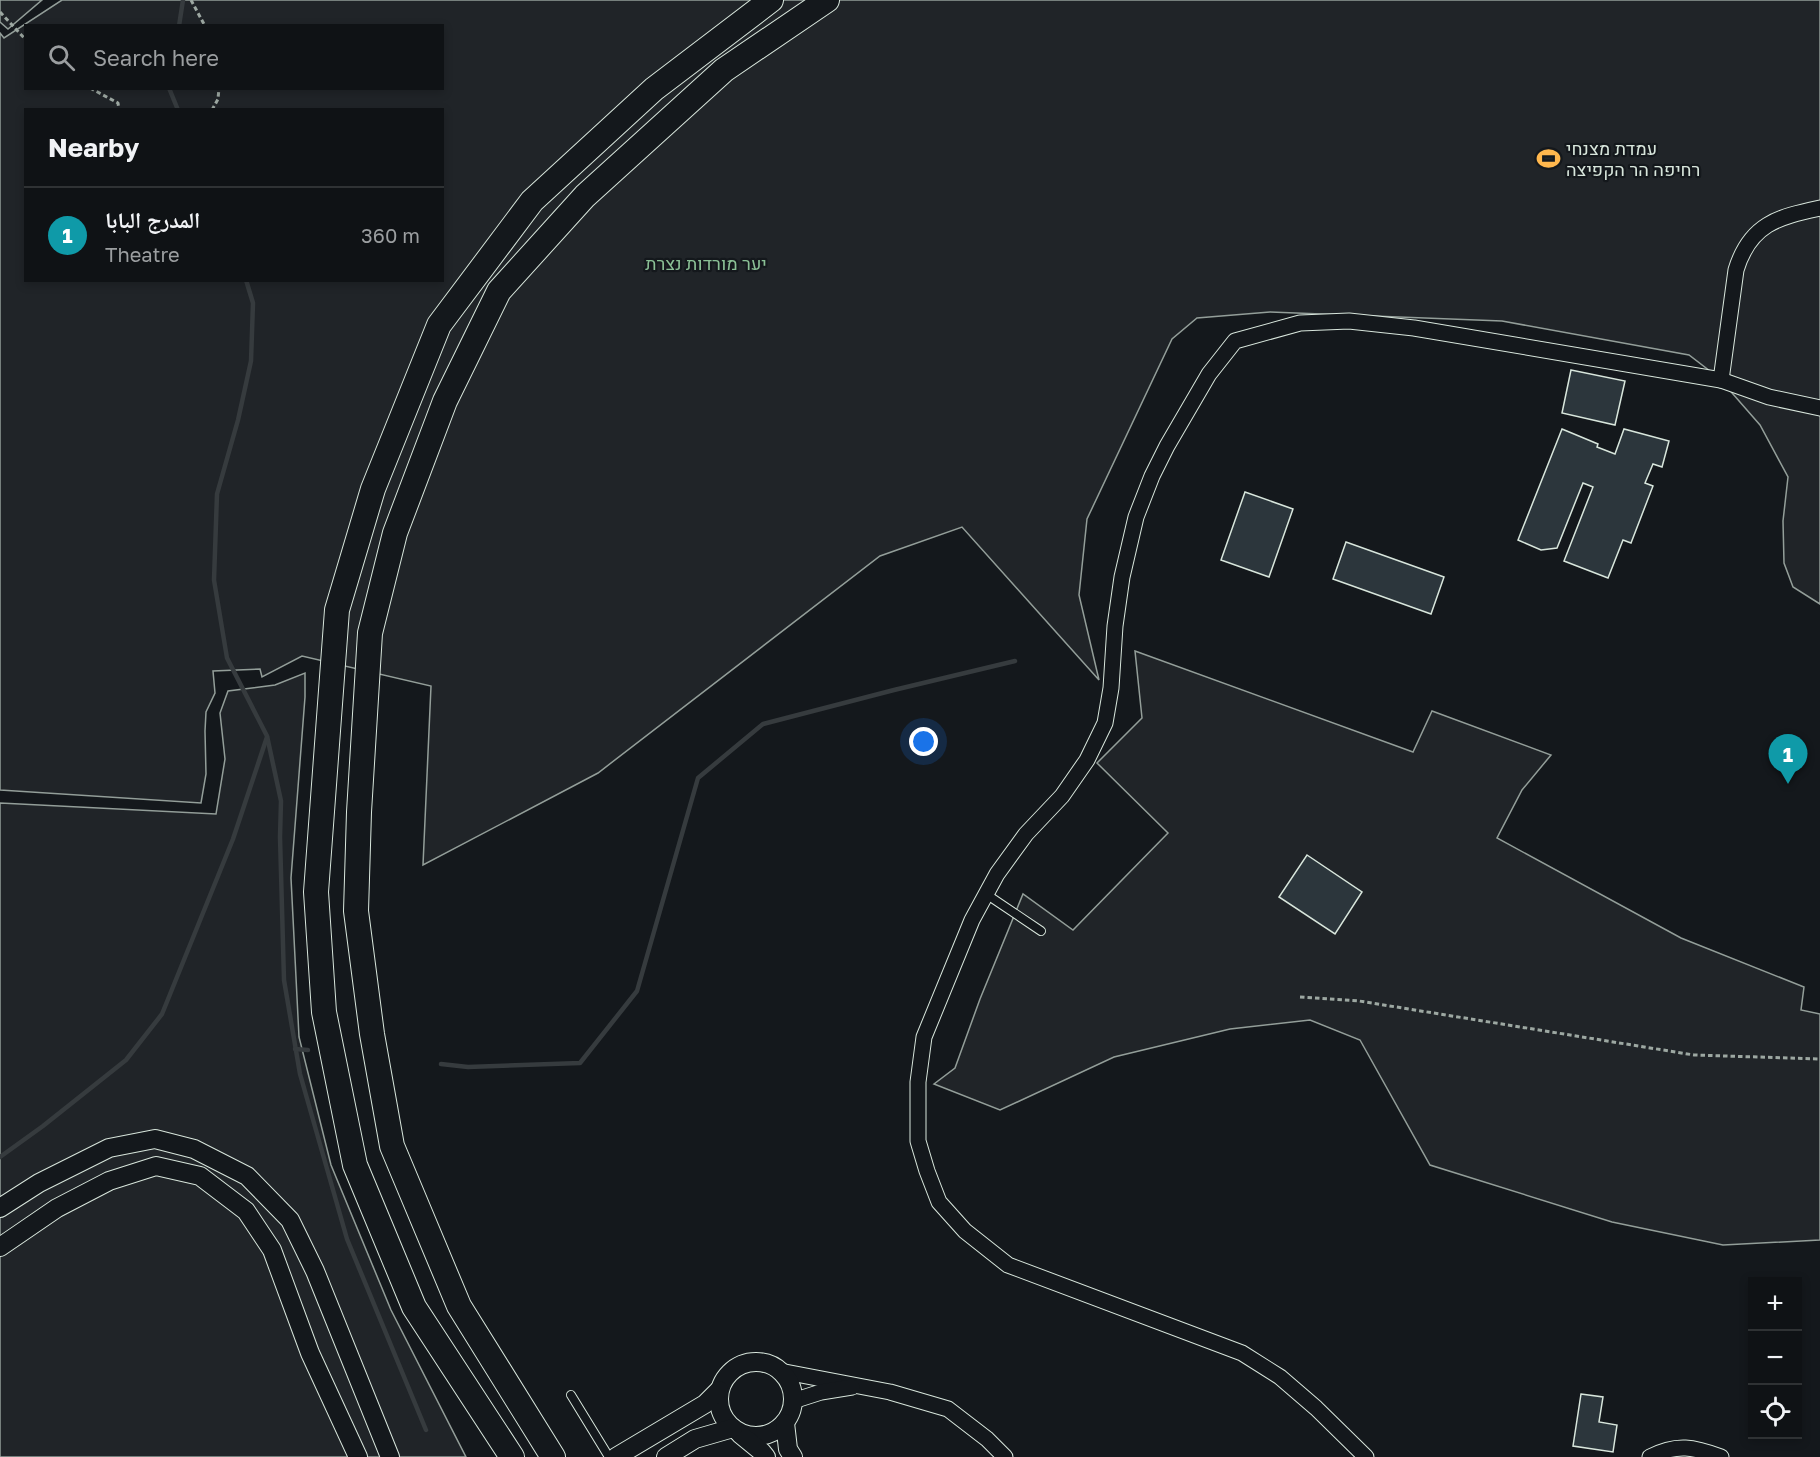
<!DOCTYPE html>
<html lang="en">
<head>
<meta charset="utf-8">
<style>
  body { margin:0; font-family:"Golos Text","Noto Naskh Arabic",Heebo,sans-serif; background:#1d2022; color:#f1f3f6 }
  .controls { position:absolute; right:18px; bottom:18px; display:grid; overflow:hidden; border-radius:0px; box-shadow:0 3px 9px #0003 }
  .controls button { width:54px; height:54px; display:grid; place-items:center; padding:0; border:0; border-bottom:2px solid #2f3234; background:#0f1215; color:#f1f3f6; font:30px sans-serif }
  .you { position:absolute; left:924px; top:742px; width:21px; height:21px; margin:-15px; border:4px solid #fff; border-radius:50%; background:#1a73e8; box-shadow:0 0 0 9px #1a73e833 }
  .badge { display:grid; place-items:center; width:39px; height:39px; border-radius:50%; background:#ffb74d; color:#fff; font-size:20px; font-weight:700 }
  .pin { position:absolute; translate:-50% -50px; filter:drop-shadow(0 2px 3px #0008) }
  .pin::after { content:''; position:absolute; top:32px; width:21px; height:18px; background:inherit; clip-path:polygon(0 0,100% 0,50% 100%) }
  .list { margin:0; padding:0; list-style:none }
  h2 { display:flex; justify-content:space-between; align-items:center; height:78px; margin:0; padding:0 24px; font-size:26px }
  h2 small { font-size:20px; font-weight:400; color:#9b9ea0 }
  .list li { display:grid; grid-template-columns:39px 1fr auto; gap:18px; align-items:center; box-sizing:border-box; height:96px; padding:0 24px; border-top:2px solid #2f3234 }
  .list b { display:block; font-size:22px; white-space:nowrap }
  .list p { margin:0; font-size:20px; white-space:nowrap; color:#9b9ea0 }
  .list em { font-size:20px; font-style:normal; color:#9b9ea0 }
  .icon { flex:none; width:33px; height:33px; fill:none; stroke:currentColor; stroke-width:2; stroke-linecap:round; stroke-linejoin:round }
  .map { position:relative; flex:none; width:1820px; height:1457px; overflow:hidden }
  .search { position:absolute; background:#0f1215; box-shadow:0 3px 9px #0003; left:24px; top:24px; width:420px; height:66px; display:flex; align-items:center; gap:15px; box-sizing:border-box; padding:0 21px; border-radius:0px; color:#9b9ea0; font-size:22px }
  .panel { position:absolute; background:#0f1215; box-shadow:0 3px 9px #0003; left:24px; top:108px; width:420px; height:174px; border-radius:0px }
  .map>svg:first-child { display:block }
  .green { fill:#202428; stroke:#939e99; stroke-width:1.5; fill-rule:evenodd }
  .lines { fill:none; stroke-linecap:round; stroke-linejoin:round }
  .stream { stroke:#363b3e; stroke-width:4.5 }
  .building { fill:#2c363c; stroke:#d8e6dc; stroke-width:1.5 }
  .service-casing { stroke:#d8e6dc; stroke-width:10 }
  .minor-casing { stroke:#d8e6dc; stroke-width:17 }
  .tertiary-casing { stroke:#d8e6dc; stroke-width:20 }
  .trunk-casing { stroke:#d8e6dc; stroke-width:26 }
  .path { stroke:#9da8a2; stroke-width:3; stroke-dasharray:4.5 3; stroke-linecap:butt }
  .service { stroke:#14181c; stroke-width:8 }
  .minor { stroke:#14181c; stroke-width:15 }
  .tertiary { stroke:#14181c; stroke-width:18 }
  .trunk { stroke:#14181c; stroke-width:24 }
  .labels { text-anchor:middle; stroke-width:4.5; stroke-linejoin:round; paint-order:stroke }
  .poi-label { font-size:18px; fill:#d8e6dc; stroke:#14181c; text-anchor:start }
  .park-label { font-size:18px; fill:#8ac095; stroke:#14181c }
</style>
</head>
<body>
<div class="map">
<svg width="1820" height="1457" viewBox="0 0 1820 1457">
  <rect width="100%" height="100%" fill="#14181c"/>
  <g class="green">
    <path d="M 0,0 L 42,0 L 8,29 L 0,22 Z"/>
    <path d="M 62,0 L 1820,0 L 1820,604 L 1793,587 L 1784,563 L 1783,521 L 1788,477 L 1760,425 L 1719,378 L 1689,355 L 1502,321 L 1270,312 L 1197,318 L 1172,339 L 1087,519 L 1079,595 L 1099,680 L 962,527 L 880,556 L 598,773 L 423,865 L 431,686 L 302,656 L 262,677 L 260,669 L 213,671 L 215,693 L 206,712 L 205,731 L 206,774 L 201,803 L 0,790 L 0,33 L 4,38 ZM 26,26 L 442,26 L 442,88 L 26,88 ZM 26,110 L 442,110 L 442,280 L 26,280 Z"/>
    <path d="M 1135,651 L 1413,752 L 1432,711 L 1551,755 L 1522,790 L 1497,838 L 1681,938 L 1804,987 L 1801,1010 L 1820,1014 L 1820,1240 L 1723,1245 L 1612,1222 L 1430,1165 L 1360,1040 L 1310,1020 L 1230,1029 L 1114,1057 L 1000,1110 L 934,1084 L 955,1068 L 980,999 L 1023,894 L 1073,930 L 1168,833 L 1097,763 L 1142,718 Z"/>
    <path d="M 305,673 L 305,697 L 291,878 L 299,1037 L 331,1165 L 391,1310 L 466,1457 L 0,1457 L 0,803 L 216,814 L 225,759 L 220,713 L 228,691 L 275,685 Z"/>
  </g>
  <g class="lines">
    <g class="stream">
      <path d="M 179,26 L 183,0"/>
      <path d="M 169,88 L 178,110"/>
      <path d="M 246,280 L 253,303 L 251,361 L 238,420 L 217,494 L 214,580 L 227,658 L 267,736 L 281,801 L 280,837 L 284,980 L 300,1074 L 347,1239 L 426,1430"/>
      <path d="M 295,1049 L 308,1050"/>
      <path d="M 441,1064 L 468,1067 L 580,1063 L 637,991 L 698,778 L 763,724 L 894,690 L 1015,661"/>
      <path d="M 0,1157 L 43,1126 L 126,1060 L 162,1014 L 233,839 L 267,737"/>
    </g>
  </g>
  <g class="building">
    <path d="M 1571,370 L 1625,381 L 1615,425 L 1562,413 Z"/>
    <path d="M 1562,429 L 1598,444 L 1597,447 L 1615,454 L 1624,429 L 1669,441 L 1662,467 L 1653,464 L 1645,483 L 1653,486 L 1631,543 L 1623,540 L 1608,578 L 1564,561 L 1593,487 L 1583,483 L 1557,548 L 1541,550 L 1518,540 Z"/>
    <path d="M 1245,492 L 1293,509 L 1269,577 L 1221,560 Z"/>
    <path d="M 1346,542 L 1444,577 L 1431,614 L 1333,579 Z"/>
    <path d="M 1307,855 L 1362,892 L 1335,934 L 1279,897 Z"/>
    <path d="M 1581,1394 L 1603,1397 L 1599,1422 L 1617,1425 L 1613,1452 L 1573,1446 Z"/>
  </g>
  <g class="lines">
    <defs>
      <g id="service">
        <path d="M 986,894 L 1041,931"/>
        <path d="M 571,1395 L 609,1457"/>
      </g>
      <g id="minor">
        <path d="M 1721,380 L 1769,397 L 1820,408"/>
        <path d="M 780,1371 L 890,1392 L 948,1409 L 987,1439 L 1005,1457"/>
        <path d="M 793,1401 L 821,1392 L 852,1387"/>
        <path d="M 1366,1457 L 1316,1408 L 1280,1377 L 1242,1353 L 1008,1265 L 965,1231 L 939,1202 L 927,1171 L 918,1141 L 918,1082 L 924,1037 L 972,920 L 997,874 L 1026,834 L 1062,796 L 1087,760 L 1105,723 L 1111,688 L 1115,626 L 1122,577 L 1136,517 L 1152,476 L 1167,446 L 1209,374 L 1235,341 L 1300,323 L 1349,321 L 1414,328 L 1721,380 L 1736,270 C 1750,224 1778,217 1820,208"/>
        <path d="M 1650,1457 C 1677,1443 1694,1447 1721,1457"/>
      </g>
      <g id="tertiary">
        <path d="M 0,1208 L 39,1183 L 109,1148 L 155,1139 L 194,1149 L 247,1176 L 290,1220 L 315,1271 L 390,1457"/>
        <path d="M 0,1247 L 57,1208 L 109,1181 L 156,1166 L 200,1176 L 246,1211 L 272,1250 L 310,1353 L 358,1457"/>
        <circle cx="756" cy="1399" r="37"/>
        <path d="M 785,1423 L 788,1449 L 793,1457"/>
        <path d="M 740,1434 L 762,1452 L 766,1457"/>
        <path d="M 616,1457 L 705,1404 L 719,1390"/>
        <path d="M 666,1457 L 695,1439 L 733,1428"/>
      </g>
      <g id="trunk">
        <path d="M 512,1457 L 414,1307 L 355,1165 L 324,1012 L 316,892 L 337,610 L 373,489 L 439,325 L 532,201 L 654,89 L 771,0"/>
        <path d="M 553,1457 L 459,1306 L 392,1146 L 372,1034 L 356,911 L 359,812 L 370,633 L 395,533 L 445,401 L 499,291 L 585,196 L 724,70 L 827,0"/>
      </g>
    </defs>
    <use href="#service" class="service-casing"/>
    <use href="#minor" class="minor-casing"/>
    <use href="#tertiary" class="tertiary-casing"/>
    <use href="#trunk" class="trunk-casing"/>
    <g class="path">
      <path d="M 191,0 L 205,26"/>
      <path d="M 0,12 L 26,40"/>
      <path d="M 90,88 L 118,103 L 119,110"/>
      <path d="M 212,110 L 218,99 L 219,88"/>
      <path d="M 1300,997 L 1359,1001 L 1694,1055 L 1820,1059"/>
    </g>
    <use href="#service" class="service"/>
    <use href="#minor" class="minor"/>
    <use href="#tertiary" class="tertiary"/>
    <use href="#trunk" class="trunk"/>
  </g>
  <defs>
    <symbol id="stadium-bare" viewBox="-9 -9 18 18"><path d="M0-5a6.5 5 0 1 0 0 10a6.5 5 0 1 0 0-10ZM-3.5-1.8h7v3.6h-7Z" fill="#ffb74d" stroke="#14181c" stroke-width="2.5" paint-order="stroke"/></symbol>
  </defs>
  <g fill-rule="evenodd">
    <use href="#stadium-bare" x="1532" y="142" width="33" height="33"/>
  </g>
  <g class="labels">
    <g class="poi-label">
      <text x="1566" y="155">עמדת מצנחי<tspan x="1566" dy="21">רחיפה הר הקפיצה</tspan></text>
    </g>
    <g class="park-label">
      <text x="706" y="270">יער מורדות נצרת</text>
    </g>
  </g>
</svg>
<div class="controls">
<button>+</button>
<button>−</button>
<button><svg class="icon" aria-label="locate" viewBox="0 0 24 24"><circle cx="12" cy="12" r="6"/><path d="M12 2v4M12 18v4M2 12h4M18 12h4"/></svg></button>
</div>
<div class="you"></div>
<div class="pin badge" style="left:1788px;top:784px;background:#0f9aa8">1</div>
<div class="search"><svg class="icon" aria-label="search" viewBox="0 0 24 24"><circle cx="10" cy="10" r="6"/><path d="M15 15l6 6"/></svg>Search here</div>
<section class="panel">
<h2>Nearby<small></small></h2>
<ul class="list">
<li><span class="badge" style="background:#0f9aa8">1</span><div><b>المدرج البابا</b><p>Theatre</p></div><em>360 m</em></li>
</ul>
</section>
</div>
</body>
</html>
